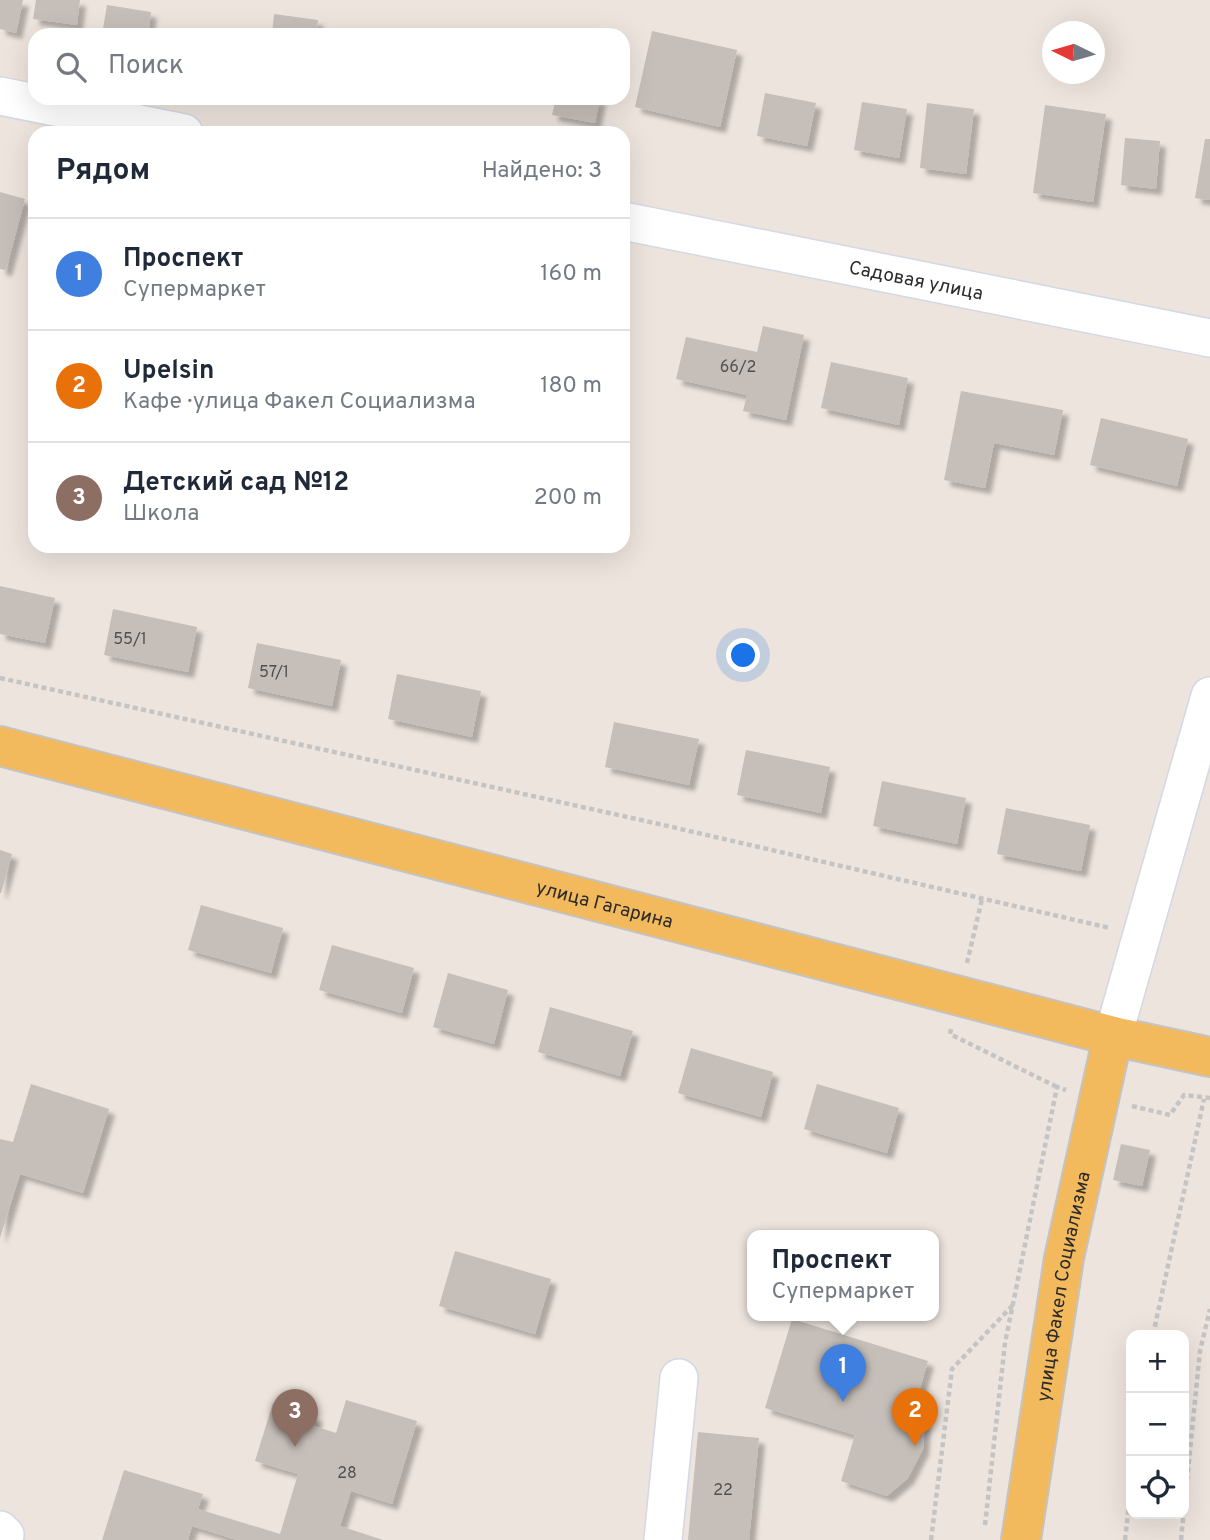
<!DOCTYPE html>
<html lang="ru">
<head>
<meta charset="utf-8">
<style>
  body { margin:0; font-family:Overpass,sans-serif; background:#f6f6f7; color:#1f2937 }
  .controls { position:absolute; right:21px; bottom:21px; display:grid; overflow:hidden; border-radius:14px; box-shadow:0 7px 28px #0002 }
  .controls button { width:63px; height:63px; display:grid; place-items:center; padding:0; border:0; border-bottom:2px solid #e0e1e3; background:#fff; color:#1f2937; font:35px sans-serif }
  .compass { position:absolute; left:1042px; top:21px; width:63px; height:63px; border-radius:50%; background:#fff; box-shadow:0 7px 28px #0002; rotate:275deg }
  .you { position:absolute; left:744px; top:656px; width:24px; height:24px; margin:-18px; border:5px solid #fff; border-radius:50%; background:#1a73e8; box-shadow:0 0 0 10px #1a73e833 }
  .badge { display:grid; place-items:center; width:46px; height:46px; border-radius:50%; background:#2563eb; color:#fff; font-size:23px; font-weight:700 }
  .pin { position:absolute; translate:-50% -58px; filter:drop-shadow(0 2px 4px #0008) }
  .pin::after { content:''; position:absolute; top:37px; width:24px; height:21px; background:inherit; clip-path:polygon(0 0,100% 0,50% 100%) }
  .popup { position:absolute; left:747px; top:1230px; width:192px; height:91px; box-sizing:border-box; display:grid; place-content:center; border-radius:14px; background:#fff; filter:drop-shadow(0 2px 5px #0005); font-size:23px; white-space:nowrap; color:#747a83 }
  .popup b { font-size:26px; color:#1f2937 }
  .popup::after { content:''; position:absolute; left:50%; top:100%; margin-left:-14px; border:14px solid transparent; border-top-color:#fff }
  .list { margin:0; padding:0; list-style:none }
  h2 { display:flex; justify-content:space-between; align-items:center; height:91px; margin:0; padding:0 28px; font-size:30px }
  h2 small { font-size:23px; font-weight:400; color:#747a83 }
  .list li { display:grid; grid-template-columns:46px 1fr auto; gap:21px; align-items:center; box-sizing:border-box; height:112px; padding:0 28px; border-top:2px solid #e0e1e3 }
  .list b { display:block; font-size:26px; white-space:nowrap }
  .list p { margin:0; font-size:23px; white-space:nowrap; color:#747a83 }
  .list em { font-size:23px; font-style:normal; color:#747a83 }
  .icon { flex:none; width:38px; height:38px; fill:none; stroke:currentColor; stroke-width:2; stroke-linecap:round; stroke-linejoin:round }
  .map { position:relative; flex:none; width:1210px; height:1540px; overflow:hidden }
  .search { position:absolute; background:#fff; box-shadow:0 7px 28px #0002; left:28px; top:28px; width:602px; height:77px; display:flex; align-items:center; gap:18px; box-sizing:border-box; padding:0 24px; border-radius:21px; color:#747a83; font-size:26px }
  .panel { position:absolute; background:#fff; box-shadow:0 7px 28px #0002; left:28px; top:126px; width:602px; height:427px; border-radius:21px }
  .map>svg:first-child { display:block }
  .building { fill:#c5beb9; filter:url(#shadow) }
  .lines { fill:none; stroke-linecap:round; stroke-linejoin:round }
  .minor-casing { stroke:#d2d8e4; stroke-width:40 }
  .major-casing { stroke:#c4c4c4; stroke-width:42 }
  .path { stroke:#c4c4c4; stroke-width:4.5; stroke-dasharray:5 3.5; stroke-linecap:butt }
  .minor { stroke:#fff; stroke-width:37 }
  .major { stroke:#f2b95d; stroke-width:38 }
  .labels { text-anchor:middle; stroke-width:7; stroke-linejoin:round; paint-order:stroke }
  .number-label { font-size:16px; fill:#52504e }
  .street-label { font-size:19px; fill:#2b2b2b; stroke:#fff }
</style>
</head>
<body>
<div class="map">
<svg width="1210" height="1540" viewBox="0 0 1210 1540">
  <defs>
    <filter id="shadow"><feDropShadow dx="6" dy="6" stdDeviation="2" flood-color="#0004"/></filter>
  </defs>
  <rect width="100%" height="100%" fill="#ede4dd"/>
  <g class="building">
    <path d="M 0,0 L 23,0 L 16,33 L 0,29 Z"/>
    <path d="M 36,0 L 80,0 L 77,25 L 33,19 Z"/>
    <path d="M 107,5 L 151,12 L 148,35 L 102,35 Z"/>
    <path d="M 274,14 L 318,20 L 316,35 L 272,35 Z"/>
    <path d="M 652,31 L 737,50 L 720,127 L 635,107 Z"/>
    <path d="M 765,93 L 816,103 L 807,146 L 757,136 Z"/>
    <path d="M 556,98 L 600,98 L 595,123 L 552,115 Z"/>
    <path d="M 862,102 L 907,109 L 899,158 L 854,150 Z"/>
    <path d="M 927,103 L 974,109 L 966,174 L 920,168 Z"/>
    <path d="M 1045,105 L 1106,114 L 1093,202 L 1033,193 Z"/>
    <path d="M 1125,138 L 1160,141 L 1156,189 L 1121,185 Z"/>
    <path d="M 1205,139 L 1210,139 L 1210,200 L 1195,198 Z"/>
    <path d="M 0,192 L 25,199 L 6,270 L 0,269 Z"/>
    <path d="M 763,326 L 804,335 L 786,420 L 743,411 L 747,395 L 676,379 L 686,337 L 757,352 Z"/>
    <path d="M 831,362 L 908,378 L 899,425 L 821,408 Z"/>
    <path d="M 961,391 L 1063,410 L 1054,455 L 994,443 L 985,488 L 944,480 Z"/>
    <path d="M 1101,418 L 1188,439 L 1177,486 L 1090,465 Z"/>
    <path d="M 0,586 L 55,598 L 45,643 L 0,634 Z"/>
    <path d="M 113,609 L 197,627 L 188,672 L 104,655 Z"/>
    <path d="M 257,643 L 341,660 L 332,706 L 248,688 Z"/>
    <path d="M 397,674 L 481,691 L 472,737 L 388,719 Z"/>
    <path d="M 614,722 L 699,739 L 689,785 L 605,767 Z"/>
    <path d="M 746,750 L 830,767 L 821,813 L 737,795 Z"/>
    <path d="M 882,781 L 966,798 L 957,844 L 873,826 Z"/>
    <path d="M 1006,808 L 1090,825 L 1081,871 L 997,854 Z"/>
    <path d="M 0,850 L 12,854 L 1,893 L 0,893 Z"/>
    <path d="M 201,905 L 283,928 L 271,973 L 188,950 Z"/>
    <path d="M 332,945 L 414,968 L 402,1013 L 319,990 Z"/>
    <path d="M 448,973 L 508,990 L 494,1044 L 433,1027 Z"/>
    <path d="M 550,1007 L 633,1031 L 620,1076 L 538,1052 Z"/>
    <path d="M 691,1048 L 773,1072 L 761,1117 L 678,1093 Z"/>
    <path d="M 31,1084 L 109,1109 L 83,1193 L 20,1174 L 0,1238 L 0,1139 L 13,1142 Z"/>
    <path d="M 817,1084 L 899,1108 L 887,1153 L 804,1129 Z"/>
    <path d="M 1121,1144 L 1150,1150 L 1142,1186 L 1113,1180 Z"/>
    <path d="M 455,1251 L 551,1279 L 535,1334 L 439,1306 Z"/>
    <path d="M 792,1319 L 928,1361 L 918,1395 L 925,1421 L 923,1449 L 908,1478 L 887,1496 L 841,1481 L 855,1435 L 765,1408 Z"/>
    <path d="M 346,1400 L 417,1421 L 392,1504 L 351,1491 L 340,1526 L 383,1540 L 237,1540 L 192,1526 L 188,1540 L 102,1540 L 124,1470 L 203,1494 L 198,1509 L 280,1534 L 298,1474 L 255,1461 L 273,1403 L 317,1417 L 314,1426 L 336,1433 Z"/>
    <path d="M 698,1432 L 759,1438 L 749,1540 L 688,1540 Z"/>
  </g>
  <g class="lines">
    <defs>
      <g id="minor">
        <path d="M 0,96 L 184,133"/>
        <path id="s1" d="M 623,221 L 1210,338"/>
        <path d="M 1113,1036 L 1210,696"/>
        <path d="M 0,1530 L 5,1535 L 4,1540"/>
        <path d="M 663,1540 L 679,1378"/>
      </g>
      <g id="major">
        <path id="s2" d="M 0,746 L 1113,1036 L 1210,1057"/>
        <path id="s3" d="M 1021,1540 L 1064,1258 L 1113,1036"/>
      </g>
    </defs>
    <use href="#minor" class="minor-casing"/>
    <use href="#major" class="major-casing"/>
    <g class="path">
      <path d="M 0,678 L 659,824 L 1110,928"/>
      <path d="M 967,963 L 982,899"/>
      <path d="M 951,1029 L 950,1034 L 1057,1087"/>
      <path d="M 1132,1106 L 1170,1115 L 1184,1095 L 1210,1098"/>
      <path d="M 1153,1335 L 1204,1099"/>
      <path d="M 985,1525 L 1005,1343 L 1057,1087 L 1066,1090"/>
      <path d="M 931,1540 L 952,1369 L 1013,1305"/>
      <path d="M 1125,1540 L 1131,1486"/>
      <path d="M 1181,1540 L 1200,1351 L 1210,1309"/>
    </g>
    <use href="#minor" class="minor"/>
    <use href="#major" class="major"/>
  </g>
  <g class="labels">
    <g class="number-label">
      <text x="738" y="372">66/2</text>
      <text x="130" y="644">55/1</text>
      <text x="274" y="677">57/1</text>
      <text x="347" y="1478">28</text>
      <text x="723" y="1495">22</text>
    </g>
    <g class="street-label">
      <text dy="7" stroke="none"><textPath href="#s1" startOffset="299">Садовая улица</textPath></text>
      <text dy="7" stroke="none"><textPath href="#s2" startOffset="625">улица Гагарина</textPath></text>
      <text dy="7" stroke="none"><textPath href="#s3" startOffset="257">улица Факел Социализма</textPath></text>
    </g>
  </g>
</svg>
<div class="controls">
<button>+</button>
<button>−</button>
<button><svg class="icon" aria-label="locate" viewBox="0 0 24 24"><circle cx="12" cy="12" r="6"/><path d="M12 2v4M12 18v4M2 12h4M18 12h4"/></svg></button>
</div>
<svg class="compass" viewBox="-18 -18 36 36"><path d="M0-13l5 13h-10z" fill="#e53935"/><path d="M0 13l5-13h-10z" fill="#747a83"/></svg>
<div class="you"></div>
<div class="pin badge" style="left:843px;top:1402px;background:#3f7fe0">1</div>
<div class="popup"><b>Проспект</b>Супермаркет</div>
<div class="pin badge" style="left:915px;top:1446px;background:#e8710a">2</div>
<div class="pin badge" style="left:295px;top:1447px;background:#8d6e63">3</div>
<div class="search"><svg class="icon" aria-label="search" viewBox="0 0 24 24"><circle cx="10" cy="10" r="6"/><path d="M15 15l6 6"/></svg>Поиск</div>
<section class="panel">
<h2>Рядом<small>Найдено: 3</small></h2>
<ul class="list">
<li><span class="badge" style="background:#3f7fe0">1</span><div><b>Проспект</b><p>Супермаркет</p></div><em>160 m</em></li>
<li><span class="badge" style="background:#e8710a">2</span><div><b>Upelsin</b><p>Кафе · улица Факел Социализма</p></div><em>180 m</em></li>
<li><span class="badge" style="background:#8d6e63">3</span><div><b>Детский сад №12</b><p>Школа</p></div><em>200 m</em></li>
</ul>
</section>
</div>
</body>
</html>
